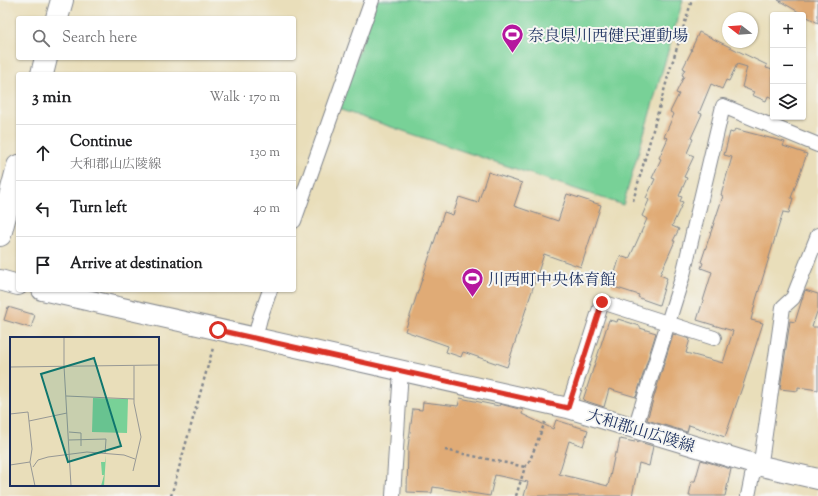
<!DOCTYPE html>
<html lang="en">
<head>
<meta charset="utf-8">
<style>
  body { margin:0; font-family:"Sorts Mill Goudy","Noto Serif JP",serif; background:#f2f2f2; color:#202124 }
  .controls { position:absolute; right:12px; top:12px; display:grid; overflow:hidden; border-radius:4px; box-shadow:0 1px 3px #0004 }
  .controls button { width:36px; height:36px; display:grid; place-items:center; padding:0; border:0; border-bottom:1px solid #e0e0e0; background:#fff; color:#202124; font:20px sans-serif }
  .compass { position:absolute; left:722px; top:12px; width:36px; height:36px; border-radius:50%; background:#fff; box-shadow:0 1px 3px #0004; rotate:287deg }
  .stop { position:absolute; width:12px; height:12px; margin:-9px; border:3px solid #d93025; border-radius:50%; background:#fff }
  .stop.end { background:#d93025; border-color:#fff; box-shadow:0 1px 4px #0008 }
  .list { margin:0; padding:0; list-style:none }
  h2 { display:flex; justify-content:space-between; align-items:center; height:52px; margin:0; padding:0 16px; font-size:17px }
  h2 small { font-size:13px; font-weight:400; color:#757577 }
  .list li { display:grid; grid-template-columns:26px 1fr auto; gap:12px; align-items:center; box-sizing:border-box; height:56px; padding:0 16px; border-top:1px solid #e0e0e0 }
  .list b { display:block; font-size:15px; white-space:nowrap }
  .list p { margin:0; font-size:13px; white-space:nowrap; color:#757577 }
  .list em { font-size:13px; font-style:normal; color:#757577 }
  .icon { flex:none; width:22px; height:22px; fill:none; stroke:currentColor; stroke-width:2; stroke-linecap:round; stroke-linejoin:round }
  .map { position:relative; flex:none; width:818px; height:496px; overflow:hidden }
  .search { position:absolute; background:#fff; box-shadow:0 1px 3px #0004; left:16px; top:16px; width:280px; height:44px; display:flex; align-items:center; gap:10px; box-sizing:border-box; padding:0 14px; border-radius:4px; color:#757577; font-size:15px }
  .panel { position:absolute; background:#fff; box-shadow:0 1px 3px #0004; left:16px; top:72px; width:280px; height:220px; border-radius:4px }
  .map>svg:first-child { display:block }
  .green { fill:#78d197; stroke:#4a807a }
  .building { fill:#e0ab76 }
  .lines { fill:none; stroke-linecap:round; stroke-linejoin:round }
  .minor-casing { stroke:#82868c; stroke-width:16 }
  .secondary-casing { stroke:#82868c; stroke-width:22 }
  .primary-casing { stroke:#82868c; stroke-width:24 }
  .path { stroke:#82868c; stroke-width:2.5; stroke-dasharray:3 3; stroke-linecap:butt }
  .minor { stroke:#fff; stroke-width:14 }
  .secondary { stroke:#fff; stroke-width:20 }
  .primary { stroke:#fff; stroke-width:22 }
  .route { stroke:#d93025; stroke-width:5 }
  .labels { text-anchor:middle; stroke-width:4; stroke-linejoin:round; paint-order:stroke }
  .poi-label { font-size:16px; fill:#1b2f5e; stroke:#f6f6f2; text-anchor:start }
  .street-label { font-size:16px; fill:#1b2f5e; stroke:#f6f6f2 }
  .inset-road { fill:none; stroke:#979895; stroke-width:1 }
  .view { fill:#0f766e; fill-opacity:0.15; stroke:#0f766e; stroke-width:2 }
  .inset-edge { fill:none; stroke:#1b2f5e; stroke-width:2 }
</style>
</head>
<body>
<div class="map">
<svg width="818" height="496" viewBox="0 0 818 496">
  <rect width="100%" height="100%" fill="#f6f6f2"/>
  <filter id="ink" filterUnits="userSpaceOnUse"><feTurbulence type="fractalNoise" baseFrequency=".025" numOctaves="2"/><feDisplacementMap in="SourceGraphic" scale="8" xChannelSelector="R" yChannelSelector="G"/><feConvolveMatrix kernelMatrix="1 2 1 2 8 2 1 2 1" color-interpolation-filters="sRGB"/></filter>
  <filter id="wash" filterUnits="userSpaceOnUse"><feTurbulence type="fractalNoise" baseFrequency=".012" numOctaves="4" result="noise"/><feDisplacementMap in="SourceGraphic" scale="16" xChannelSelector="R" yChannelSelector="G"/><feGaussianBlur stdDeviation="0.9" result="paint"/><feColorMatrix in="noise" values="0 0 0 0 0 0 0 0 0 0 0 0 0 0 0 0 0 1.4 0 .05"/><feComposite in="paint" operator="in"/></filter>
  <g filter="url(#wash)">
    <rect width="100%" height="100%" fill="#e9deba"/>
    <path class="green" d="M 377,0 L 683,0 L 623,205 L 338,109 Z"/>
    <g id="blocks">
      <g class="building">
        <path d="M 778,0 L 818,0 L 818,23 Z"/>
        <path d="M 699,32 L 767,65 L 766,68 L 773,70 L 773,98 L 768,96 L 766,101 L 752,95 L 754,92 L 742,87 L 747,67 L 737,64 L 729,81 L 726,80 L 722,89 L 711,84 L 699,113 L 702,114 L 691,138 L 693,139 L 687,153 L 694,156 L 684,177 L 687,178 L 679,196 L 682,197 L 680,201 L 683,202 L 672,226 L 679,229 L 673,241 L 675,241 L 660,275 L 667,278 L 659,305 L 642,299 L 638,297 L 639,295 L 611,286 L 620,256 L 629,259 L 647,219 L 642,216 L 649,200 L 646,198 L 655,179 L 652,178 L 661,159 L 659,158 L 668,138 L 664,137 L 674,114 L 670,112 L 679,94 L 676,93 L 684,76 L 682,75 L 685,69 L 683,68 L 692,50 L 691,50 Z"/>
        <path d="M 735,129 L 785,142 L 783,146 L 807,154 L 791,198 L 793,198 L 789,213 L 783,212 L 756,300 L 751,320 L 763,323 L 744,382 L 725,437 L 689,425 L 687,432 L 647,420 L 673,334 L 690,339 L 686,353 L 723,363 L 733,331 L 697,320 L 712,272 L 701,268 L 703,263 L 701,262 L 723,196 L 721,195 L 732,157 L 724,155 L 730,132 L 733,133 Z"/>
        <path d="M 488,172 L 522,183 L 514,206 L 558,221 L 567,194 L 601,205 L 581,267 L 544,254 L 507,367 L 463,352 L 461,357 L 446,352 L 448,346 L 405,331 L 444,212 L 453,215 L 459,197 L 478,203 Z"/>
        <path d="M 805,290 L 818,294 L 818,309 L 812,327 L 818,327 L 818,390 L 798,387 L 798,391 L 780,389 L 790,321 L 795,322 Z"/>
        <path d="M 8,307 L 35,315 L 31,328 L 4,320 Z"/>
        <path d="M 618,319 L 640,326 L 640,328 L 656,333 L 636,397 L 609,389 L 604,407 L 583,400 L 609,320 L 617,322 Z"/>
        <path d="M 460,398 L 499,406 L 500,404 L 523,410 L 522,414 L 553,429 L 556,420 L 588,430 L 583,446 L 569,441 L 559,474 L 608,486 L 615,453 L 617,453 L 620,439 L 635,442 L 636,441 L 653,446 L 649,466 L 639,463 L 632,496 L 524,496 L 528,482 L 495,475 L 490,496 L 433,487 L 432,493 L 407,492 L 408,447 L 413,409 L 422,410 L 423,402 L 458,406 Z"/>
        <path d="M 701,460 L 731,469 L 725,496 L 689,496 L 692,481 L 695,481 Z"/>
      </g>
    </g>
  </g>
  <g filter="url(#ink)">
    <use href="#blocks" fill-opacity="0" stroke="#82868c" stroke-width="1"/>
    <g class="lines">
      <defs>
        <g id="minor">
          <path d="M 294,221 L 372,0"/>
          <path d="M 255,338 L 260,318 L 270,290"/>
          <path d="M 568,408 L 602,302 L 714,338"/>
          <path d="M 635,428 L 683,275 L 723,106 L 818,145"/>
          <path d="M 393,496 L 401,370"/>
          <path d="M 748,496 L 752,476 L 762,455 L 783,307 L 793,298 L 818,235"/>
        </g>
        <g id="secondary">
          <path d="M 0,280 L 18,285"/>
          <path d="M 42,290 L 568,408 L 757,465 L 818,479"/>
        </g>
        <g id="primary">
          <path d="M 57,18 L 62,0"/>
          <path d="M 42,74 L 46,58"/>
          <path d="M 0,235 L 18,166"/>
        </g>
      </defs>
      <use href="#minor" class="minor-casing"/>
      <use href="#secondary" class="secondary-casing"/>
      <use href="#primary" class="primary-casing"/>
      <g class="path">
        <path d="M 633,201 L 669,73 L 692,0"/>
        <path d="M 445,450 L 525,467"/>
        <path d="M 171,496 L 213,348"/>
        <path d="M 516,496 L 525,467 L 530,460 L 545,422"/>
      </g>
      <use href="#minor" class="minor"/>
      <use href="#secondary" class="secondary"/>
      <use href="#primary" class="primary"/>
    </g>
  </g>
  <g class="lines" filter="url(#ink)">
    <path class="route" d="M 218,330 L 568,408 L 602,302"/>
  </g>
  <defs>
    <symbol id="stadium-pin" viewBox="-11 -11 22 30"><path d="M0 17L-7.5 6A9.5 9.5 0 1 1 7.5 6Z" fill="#b5179e" stroke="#f6f6f2"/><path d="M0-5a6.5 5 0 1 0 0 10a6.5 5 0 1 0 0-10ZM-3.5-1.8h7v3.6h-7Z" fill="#fff"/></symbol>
  </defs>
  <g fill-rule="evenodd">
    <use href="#stadium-pin" x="500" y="22" width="25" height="34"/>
    <use href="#stadium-pin" x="460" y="266" width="25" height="34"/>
  </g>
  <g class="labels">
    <g class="poi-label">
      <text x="528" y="41">奈良県川西健民運動場</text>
      <text x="488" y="285">川西町中央体育館</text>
    </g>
    <g class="street-label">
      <text transform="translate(641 430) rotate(17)" y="6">大和郡山広陵線</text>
    </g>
  </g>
  <g transform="translate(10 337)">
    <rect width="149" height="149" fill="#e9deba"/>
    <path d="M 83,61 L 118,62 L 117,96 L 82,95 ZM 96,118 L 94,149 L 91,149 L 94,138 L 92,138 L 91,125 L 95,125 Z" fill="#78d197"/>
    <path class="inset-road" d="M 54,29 L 54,0M 54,29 L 61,149M 0,30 L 149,28M 56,59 L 124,62M 0,77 L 18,75 L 22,112 L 20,125 L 25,149M 19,84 L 57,76M 59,95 L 71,96 L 71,109M 59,103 L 96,102 L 95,117M 0,128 L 20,125M 23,130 L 28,123 L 38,120 L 77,115 L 114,118 L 125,122M 123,134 L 131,100 L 124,66 L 124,29"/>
    <path class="view" d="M 84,21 L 111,109 L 58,125 L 31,37 Z"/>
    <rect width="149" height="149" class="inset-edge"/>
  </g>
</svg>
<div class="controls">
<button>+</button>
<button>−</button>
<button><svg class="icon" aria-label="layers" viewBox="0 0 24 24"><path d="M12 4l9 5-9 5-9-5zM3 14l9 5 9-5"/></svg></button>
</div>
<svg class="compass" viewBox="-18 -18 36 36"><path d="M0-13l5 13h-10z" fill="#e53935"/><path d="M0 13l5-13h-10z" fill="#757577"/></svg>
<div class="stop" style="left:218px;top:330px"></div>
<div class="stop end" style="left:602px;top:302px"></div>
<div class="search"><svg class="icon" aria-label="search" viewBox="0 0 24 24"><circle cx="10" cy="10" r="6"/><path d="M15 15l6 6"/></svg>Search here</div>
<section class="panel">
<h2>3 min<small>Walk · 170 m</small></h2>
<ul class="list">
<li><svg class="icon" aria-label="ahead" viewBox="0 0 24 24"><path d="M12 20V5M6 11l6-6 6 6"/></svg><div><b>Continue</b><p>大和郡山広陵線</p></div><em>130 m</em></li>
<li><svg class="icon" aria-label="left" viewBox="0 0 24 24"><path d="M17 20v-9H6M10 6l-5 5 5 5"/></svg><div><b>Turn left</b></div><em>40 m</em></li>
<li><svg class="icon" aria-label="arrive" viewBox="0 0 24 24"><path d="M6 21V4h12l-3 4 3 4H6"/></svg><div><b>Arrive at destination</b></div></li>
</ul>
</section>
</div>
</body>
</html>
